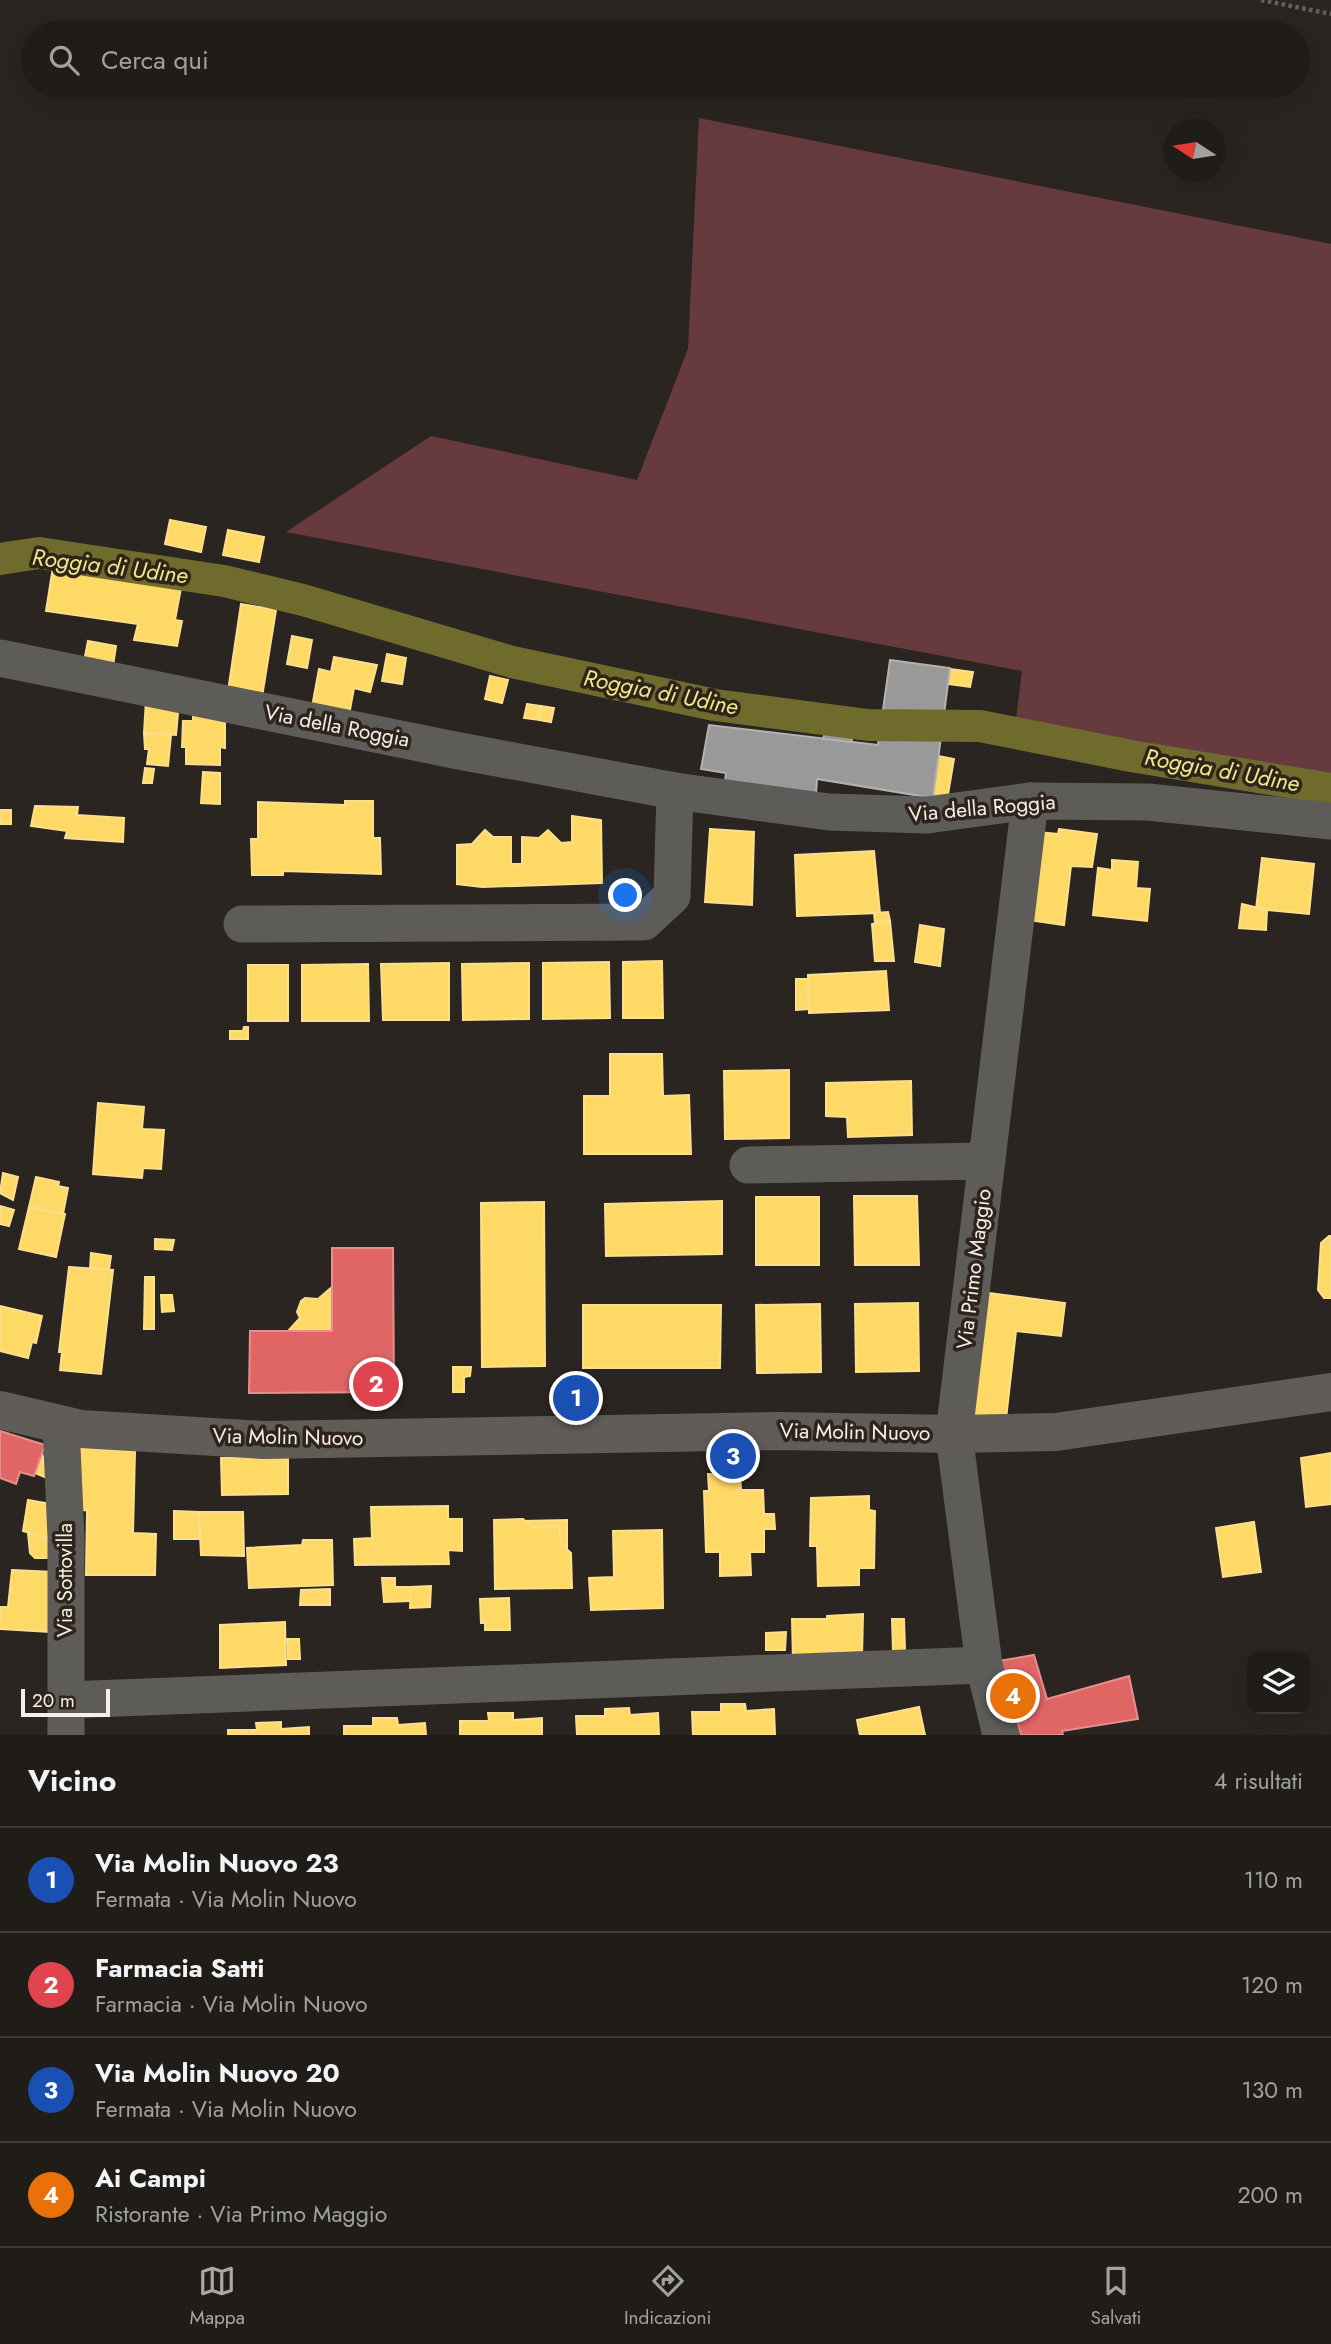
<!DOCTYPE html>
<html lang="it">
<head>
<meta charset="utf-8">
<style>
  body { margin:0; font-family:Jost,sans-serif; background:#282521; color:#f1f3f6 }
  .controls { position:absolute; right:21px; bottom:21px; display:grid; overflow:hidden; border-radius:14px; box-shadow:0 7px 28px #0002 }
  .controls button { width:63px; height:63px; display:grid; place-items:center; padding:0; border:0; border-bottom:2px solid #3d3a37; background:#201c18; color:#f1f3f6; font:35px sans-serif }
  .compass { position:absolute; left:1163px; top:119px; width:63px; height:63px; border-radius:50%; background:#201c18; box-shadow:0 7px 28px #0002; rotate:282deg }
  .scale { position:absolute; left:21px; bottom:18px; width:89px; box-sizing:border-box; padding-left:7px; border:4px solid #f5eee9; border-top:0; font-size:19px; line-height:24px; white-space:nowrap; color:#f5eee9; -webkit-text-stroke:5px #2e241c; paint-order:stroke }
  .you { position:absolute; left:626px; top:896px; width:24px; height:24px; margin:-18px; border:5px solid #fff; border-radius:50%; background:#1a73e8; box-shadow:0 0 0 10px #1a73e833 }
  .badge { display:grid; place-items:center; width:46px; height:46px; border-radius:50%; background:#aea8a3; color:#fff; font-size:23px; font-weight:700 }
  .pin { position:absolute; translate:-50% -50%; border:4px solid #fff; box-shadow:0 2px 7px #0006 }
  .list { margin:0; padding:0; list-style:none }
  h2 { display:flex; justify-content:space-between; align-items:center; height:91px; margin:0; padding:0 28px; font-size:30px }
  h2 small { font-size:23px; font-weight:400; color:#a2a1a2 }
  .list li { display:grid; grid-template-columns:46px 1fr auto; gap:21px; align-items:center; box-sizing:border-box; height:105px; padding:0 28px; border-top:2px solid #3d3a37 }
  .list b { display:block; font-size:26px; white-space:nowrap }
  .list p { margin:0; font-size:23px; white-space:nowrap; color:#a2a1a2 }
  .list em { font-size:23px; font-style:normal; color:#a2a1a2 }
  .icon { flex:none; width:38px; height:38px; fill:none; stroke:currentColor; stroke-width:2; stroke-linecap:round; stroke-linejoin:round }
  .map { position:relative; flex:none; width:1331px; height:1735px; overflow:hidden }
  .search { position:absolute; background:#201c18; box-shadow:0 7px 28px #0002; left:21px; right:21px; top:21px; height:77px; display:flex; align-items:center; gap:18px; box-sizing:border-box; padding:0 24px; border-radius:38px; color:#a2a1a2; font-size:26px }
  .sheet { height:511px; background:#201c18 }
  nav { display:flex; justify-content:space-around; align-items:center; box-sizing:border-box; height:98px; border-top:2px solid #3d3a37; background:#201c18; font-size:19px; color:#a2a1a2 }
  nav a { display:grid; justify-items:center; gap:4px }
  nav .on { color:#aea8a3 }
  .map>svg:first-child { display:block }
  .green { fill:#673b3d }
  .homes { fill:#ffd966; stroke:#fcdf8d; stroke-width:2 }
  .shops { fill:#e06666; stroke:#e68f8d; stroke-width:2 }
  .industry { fill:#999; stroke:#b5b2b1; stroke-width:2 }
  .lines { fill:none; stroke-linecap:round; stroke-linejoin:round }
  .canal { stroke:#6f6b2d; stroke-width:32 }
  .path { stroke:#63605d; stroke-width:4.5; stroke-dasharray:3.5 3.5; stroke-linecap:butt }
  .minor { stroke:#5e5c59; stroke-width:37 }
  .major { stroke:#605c58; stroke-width:38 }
  .labels { text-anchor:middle; stroke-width:7; stroke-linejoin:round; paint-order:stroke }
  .street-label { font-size:21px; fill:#f5eee9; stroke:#2e241c }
  .water-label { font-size:23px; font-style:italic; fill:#eeea88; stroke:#2e241c }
</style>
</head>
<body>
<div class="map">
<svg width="1331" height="1735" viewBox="0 0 1331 1735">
  <rect width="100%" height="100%" fill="#2a2520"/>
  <path class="green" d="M 699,118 L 1331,244 L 1331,777 L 1016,719 L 1022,671 L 286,532 L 431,436 L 637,480 L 688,349 Z"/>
  <g class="homes">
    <path d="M 170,520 L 206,527 L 201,552 L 165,544 Z"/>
    <path d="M 228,530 L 264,537 L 259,562 L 223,555 Z"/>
    <path d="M 53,567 L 181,588 L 175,620 L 182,621 L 177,646 L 134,640 L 138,624 L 46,611 Z"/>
    <path d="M 262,596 L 276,600 L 273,609 L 259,607 Z"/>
    <path d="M 241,604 L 276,610 L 262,697 L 228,691 Z"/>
    <path d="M 292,636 L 312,640 L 307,668 L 287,664 Z"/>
    <path d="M 88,641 L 116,646 L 112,672 L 83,667 Z"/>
    <path d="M 387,654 L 406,658 L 402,684 L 382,681 Z"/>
    <path d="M 334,657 L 377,665 L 370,692 L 354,688 L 349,715 L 312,707 L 319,669 L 331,672 Z"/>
    <path d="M 950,669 L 973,672 L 970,687 L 948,684 Z"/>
    <path d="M 490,676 L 508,680 L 502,703 L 485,699 Z"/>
    <path d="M 146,700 L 179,702 L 176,735 L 144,733 Z"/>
    <path d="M 527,704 L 541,706 L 539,720 L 524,718 Z"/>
    <path d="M 541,706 L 554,708 L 551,722 L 539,720 Z"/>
    <path d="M 193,707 L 225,712 L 225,748 L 220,747 L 220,765 L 186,764 L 186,747 L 182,747 L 183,721 L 193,721 Z"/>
    <path d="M 144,733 L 171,735 L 168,766 L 147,764 L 149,749 L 145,749 Z"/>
    <path d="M 938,756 L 954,759 L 947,800 L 933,798 Z"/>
    <path d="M 145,768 L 154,769 L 152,783 L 143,783 Z"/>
    <path d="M 203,772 L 220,773 L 220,804 L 201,803 Z"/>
    <path d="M 345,801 L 373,801 L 373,838 L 380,838 L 381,874 L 283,871 L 283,875 L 252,875 L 251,839 L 258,839 L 258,802 L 345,805 Z"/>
    <path d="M 35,806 L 78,807 L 77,815 L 124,818 L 123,842 L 65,838 L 67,831 L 31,826 Z"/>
    <rect x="0" y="810" width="11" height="14"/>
    <path d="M 572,816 L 601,820 L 602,883 L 482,887 L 457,884 L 457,845 L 472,844 L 485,830 L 493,837 L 511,837 L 511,864 L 522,864 L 522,837 L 539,838 L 548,830 L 561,843 L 572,842 Z"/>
    <path d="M 710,829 L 754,832 L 752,905 L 705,902 Z"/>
    <path d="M 1059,829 L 1097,834 L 1092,867 L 1071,866 L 1064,925 L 1028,920 L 1039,832 L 1058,834 Z"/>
    <path d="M 874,851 L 880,913 L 797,916 L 795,855 Z"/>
    <path d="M 1262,858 L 1314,864 L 1309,914 L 1256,909 Z"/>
    <path d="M 1112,860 L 1138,862 L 1136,888 L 1150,889 L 1147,921 L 1093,915 L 1098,868 L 1112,870 Z"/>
    <path d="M 1242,904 L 1267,910 L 1266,930 L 1239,928 Z"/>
    <path d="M 888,912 L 890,921 L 875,923 L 874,913 Z"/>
    <path d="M 890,921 L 894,961 L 875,961 L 872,924 Z"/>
    <path d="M 920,925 L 944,929 L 940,966 L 915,962 Z"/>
    <path d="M 662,961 L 663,1018 L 623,1018 L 623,962 Z"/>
    <path d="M 609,962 L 610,1018 L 543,1019 L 543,963 Z"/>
    <path d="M 449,963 L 449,1020 L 383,1020 L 381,964 Z"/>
    <path d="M 529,963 L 529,1019 L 463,1020 L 462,964 Z"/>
    <path d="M 368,964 L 369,1021 L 302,1021 L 302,965 Z"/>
    <rect x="248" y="965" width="40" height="56"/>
    <path d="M 886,971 L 889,1010 L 809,1013 L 808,975 Z"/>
    <path d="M 796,979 L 808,979 L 809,1009 L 796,1010 Z"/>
    <path d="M 244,1027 L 248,1027 L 248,1039 L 230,1039 L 230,1031 L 243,1031 Z"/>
    <path d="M 610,1054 L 662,1054 L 663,1096 L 689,1095 L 691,1154 L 584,1154 L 584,1096 L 610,1096 Z"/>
    <path d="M 789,1070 L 789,1138 L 725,1139 L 724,1071 Z"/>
    <path d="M 911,1081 L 912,1135 L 848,1137 L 847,1117 L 826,1116 L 826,1083 Z"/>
    <path d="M 98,1103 L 144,1107 L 142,1129 L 164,1130 L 161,1169 L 143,1168 L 142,1178 L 93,1174 Z"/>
    <path d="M 3,1173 L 18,1177 L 13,1200 L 0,1193 Z"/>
    <path d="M 36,1177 L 59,1182 L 58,1186 L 68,1188 L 63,1214 L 29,1207 Z"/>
    <path d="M 854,1196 L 917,1196 L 919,1265 L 855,1265 Z"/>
    <rect x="756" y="1197" width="63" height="68"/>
    <path d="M 722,1201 L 722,1254 L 606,1256 L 605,1204 Z"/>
    <path d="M 544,1202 L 545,1366 L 482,1367 L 481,1203 Z"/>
    <path d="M 0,1206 L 14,1210 L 9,1226 L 0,1224 Z"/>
    <path d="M 29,1207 L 65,1214 L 56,1257 L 19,1249 Z"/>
    <path d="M 1329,1236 L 1331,1236 L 1331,1298 L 1324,1298 L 1318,1290 L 1321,1243 Z"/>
    <path d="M 155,1239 L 174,1240 L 172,1250 L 155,1249 Z"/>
    <path d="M 91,1253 L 111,1256 L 109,1270 L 90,1269 Z"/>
    <path d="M 69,1267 L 113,1270 L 101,1374 L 60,1370 L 62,1352 L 59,1352 Z"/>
    <path d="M 145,1277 L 154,1277 L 154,1329 L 144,1329 Z"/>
    <path d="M 332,1287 L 332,1331 L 288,1331 L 300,1318 L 297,1312 L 301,1301 L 305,1298 L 318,1299 Z"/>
    <path d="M 981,1292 L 1065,1303 L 1061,1336 L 1016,1331 L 1006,1419 L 966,1415 Z"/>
    <path d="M 161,1295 L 172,1295 L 174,1311 L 162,1312 Z"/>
    <path d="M 918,1303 L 919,1371 L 856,1372 L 855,1304 Z"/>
    <path d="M 820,1304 L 821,1372 L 757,1373 L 756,1305 Z"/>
    <path d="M 583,1305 L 721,1305 L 720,1368 L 583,1368 Z"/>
    <path d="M 0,1306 L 42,1316 L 36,1343 L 32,1342 L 28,1358 L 0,1351 Z"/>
    <path d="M 453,1367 L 471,1367 L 470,1376 L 464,1377 L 464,1392 L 453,1392 Z"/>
    <path d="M 78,1448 L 135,1451 L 133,1533 L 156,1534 L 155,1575 L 86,1575 L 87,1510 L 73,1511 Z"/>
    <path d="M 42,1452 L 47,1478 L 35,1473 Z"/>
    <path d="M 1331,1453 L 1331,1504 L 1306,1507 L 1301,1458 Z"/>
    <path d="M 288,1456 L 288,1494 L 222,1495 L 221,1458 Z"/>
    <path d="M 708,1474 L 740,1475 L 741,1490 L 763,1490 L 764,1514 L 774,1514 L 775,1529 L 764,1529 L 764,1552 L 750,1552 L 751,1575 L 720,1576 L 720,1552 L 706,1552 L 704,1491 L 709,1491 Z"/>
    <path d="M 869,1496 L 869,1510 L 875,1511 L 874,1568 L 859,1568 L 859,1585 L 818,1586 L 817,1546 L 810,1546 L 811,1498 Z"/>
    <path d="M 28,1500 L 57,1505 L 55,1540 L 23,1531 Z"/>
    <path d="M 448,1506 L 448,1519 L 462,1519 L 462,1551 L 448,1550 L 449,1564 L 355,1565 L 354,1539 L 372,1538 L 371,1507 Z"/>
    <path d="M 174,1511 L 199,1512 L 200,1539 L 174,1539 Z"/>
    <path d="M 199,1512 L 243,1512 L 244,1556 L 201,1555 Z"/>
    <path d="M 523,1519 L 533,1527 L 560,1526 L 561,1544 L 571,1553 L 572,1588 L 495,1589 L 494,1520 Z"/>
    <path d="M 567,1520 L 567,1550 L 561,1544 L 560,1526 L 533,1527 L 525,1521 Z"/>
    <path d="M 1254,1522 L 1261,1572 L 1223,1577 L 1216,1528 Z"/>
    <path d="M 662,1530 L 663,1608 L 591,1610 L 589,1578 L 614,1577 L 613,1531 Z"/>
    <path d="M 28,1533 L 51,1539 L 51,1552 L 47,1558 L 35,1558 L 30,1553 Z"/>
    <path d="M 303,1540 L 332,1540 L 333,1585 L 249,1588 L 247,1548 L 302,1545 Z"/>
    <path d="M 12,1570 L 54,1572 L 50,1632 L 0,1629 L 0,1607 L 8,1607 Z"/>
    <path d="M 382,1578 L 395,1578 L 395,1587 L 411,1587 L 410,1601 L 384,1602 Z"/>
    <path d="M 431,1586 L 430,1607 L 410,1608 L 411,1587 Z"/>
    <path d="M 330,1589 L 330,1605 L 300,1605 L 301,1590 Z"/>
    <path d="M 509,1598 L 510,1630 L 485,1630 L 485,1623 L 481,1623 L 480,1599 Z"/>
    <path d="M 863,1614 L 862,1658 L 793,1661 L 792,1619 L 827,1619 L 827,1616 Z"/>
    <path d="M 892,1619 L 904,1619 L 905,1650 L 893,1651 Z"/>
    <path d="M 285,1622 L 286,1665 L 220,1668 L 220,1625 Z"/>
    <path d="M 786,1632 L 785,1650 L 766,1650 L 766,1633 Z"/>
    <path d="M 287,1639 L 299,1639 L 300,1659 L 288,1659 Z"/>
    <path d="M 721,1704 L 745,1704 L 746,1711 L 774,1709 L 775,1735 L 693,1735 L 692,1712 L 721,1712 Z"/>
    <path d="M 919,1707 L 925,1735 L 860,1735 L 857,1720 Z"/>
    <path d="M 629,1708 L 630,1715 L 658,1713 L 659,1735 L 577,1735 L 576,1716 L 605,1716 L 605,1709 Z"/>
    <path d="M 488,1713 L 513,1713 L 513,1720 L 542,1718 L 542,1735 L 460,1735 L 460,1721 L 489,1721 Z"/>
    <path d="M 373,1718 L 397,1718 L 398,1725 L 425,1723 L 426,1735 L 344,1735 L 344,1726 L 373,1726 Z"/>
    <path d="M 281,1722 L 281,1729 L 309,1727 L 309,1735 L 228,1735 L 228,1730 L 257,1730 L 256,1723 Z"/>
  </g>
  <g class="shops">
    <path d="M 332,1248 L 393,1248 L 394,1392 L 249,1393 L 250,1331 L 332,1331 Z"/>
    <path d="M 0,1431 L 45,1445 L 34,1476 L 20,1472 L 16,1484 L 0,1478 Z"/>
    <path d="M 1034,1655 L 1047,1699 L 1129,1676 L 1138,1719 L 1062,1731 L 1063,1735 L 1021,1735 L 998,1661 Z"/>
  </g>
  <g class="industry">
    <path d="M 890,660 L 950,668 L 933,798 L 817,779 L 816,795 L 724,789 L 726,773 L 701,769 L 709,725 L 878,745 Z"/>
    <path d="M 826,729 L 854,733 L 851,742 L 823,739 Z"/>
  </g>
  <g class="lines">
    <path class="canal" d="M 0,559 L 39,553 L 224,581 L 303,600 L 512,662 L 715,705 L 868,725 L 980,726 L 1131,756 L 1331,789"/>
    <path class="path" d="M 1261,0 L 1331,14"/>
    <g class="minor">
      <path d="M 0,658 L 454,750 L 675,791 L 829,812 L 927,815 L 1030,801 L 1148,802 L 1331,821"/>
      <path d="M 242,924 L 644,922 L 672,896 L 675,791"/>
      <path d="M 748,1165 L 987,1161"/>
      <path d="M 61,1425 L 66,1537 L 66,1735"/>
      <path d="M 66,1700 L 984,1665"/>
      <path d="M 1001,1735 L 984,1665 L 954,1434 L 1030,801"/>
    </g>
    <path class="major" d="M 0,1410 L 81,1429 L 264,1440 L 780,1431 L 954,1434 L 1056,1432 L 1331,1392"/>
  </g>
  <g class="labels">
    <g class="street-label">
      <text transform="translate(337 726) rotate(11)" y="7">Via della Roggia</text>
      <text transform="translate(982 808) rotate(-5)" y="7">Via della Roggia</text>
      <text transform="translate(974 1269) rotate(-83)" y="7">Via Primo Maggio</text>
      <text transform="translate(855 1432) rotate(1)" y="7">Via Molin Nuovo</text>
      <text transform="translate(288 1437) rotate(1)" y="7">Via Molin Nuovo</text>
      <text transform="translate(65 1580) rotate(-90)" y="7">Via Sottovilla</text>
    </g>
    <g class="water-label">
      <text transform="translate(110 566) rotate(7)" y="8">Roggia di Udine</text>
      <text transform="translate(661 692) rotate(11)" y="8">Roggia di Udine</text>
      <text transform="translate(1222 770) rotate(10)" y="8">Roggia di Udine</text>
    </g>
  </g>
</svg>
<div class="controls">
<button><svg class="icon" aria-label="layers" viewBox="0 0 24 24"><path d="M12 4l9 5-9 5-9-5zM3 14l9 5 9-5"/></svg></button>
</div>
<svg class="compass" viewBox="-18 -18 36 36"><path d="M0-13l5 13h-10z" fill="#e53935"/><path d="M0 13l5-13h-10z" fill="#a2a1a2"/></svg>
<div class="scale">20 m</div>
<div class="you"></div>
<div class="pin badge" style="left:576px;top:1398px;background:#1a4fb4">1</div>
<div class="pin badge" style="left:376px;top:1384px;background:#e0444e">2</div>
<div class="pin badge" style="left:733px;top:1456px;background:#1a4fb4">3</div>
<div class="pin badge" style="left:1013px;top:1696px;background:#e8710a">4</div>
<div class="search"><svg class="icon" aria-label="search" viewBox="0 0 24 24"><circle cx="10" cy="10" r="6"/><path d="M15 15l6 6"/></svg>Cerca qui</div>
</div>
<section class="sheet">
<h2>Vicino<small>4 risultati</small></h2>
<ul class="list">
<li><span class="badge" style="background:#1a4fb4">1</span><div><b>Via Molin Nuovo 23</b><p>Fermata · Via Molin Nuovo</p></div><em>110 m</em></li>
<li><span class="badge" style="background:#e0444e">2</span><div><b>Farmacia Satti</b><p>Farmacia · Via Molin Nuovo</p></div><em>120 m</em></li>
<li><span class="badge" style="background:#1a4fb4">3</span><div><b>Via Molin Nuovo 20</b><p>Fermata · Via Molin Nuovo</p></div><em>130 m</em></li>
<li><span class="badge" style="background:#e8710a">4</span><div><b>Ai Campi</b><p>Ristorante · Via Primo Maggio</p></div><em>200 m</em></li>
</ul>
</section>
<nav>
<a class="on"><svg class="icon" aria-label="map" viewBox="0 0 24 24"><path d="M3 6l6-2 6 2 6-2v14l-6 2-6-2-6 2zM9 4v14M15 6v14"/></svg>Mappa</a>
<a><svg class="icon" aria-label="directions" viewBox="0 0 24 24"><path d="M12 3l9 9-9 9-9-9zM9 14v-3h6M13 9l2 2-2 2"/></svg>Indicazioni</a>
<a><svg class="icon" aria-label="saved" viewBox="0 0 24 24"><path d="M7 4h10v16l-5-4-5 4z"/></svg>Salvati</a>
</nav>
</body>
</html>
